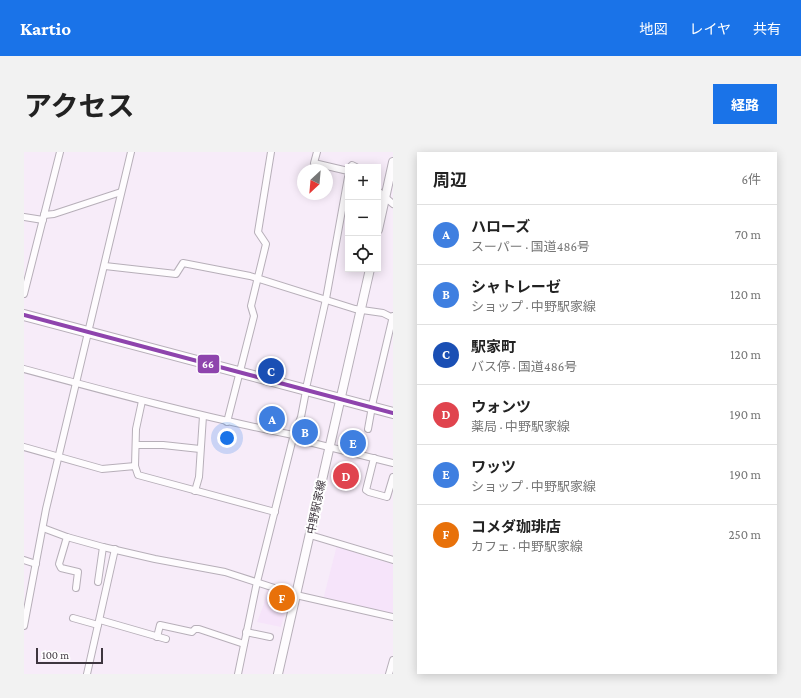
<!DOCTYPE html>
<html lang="ja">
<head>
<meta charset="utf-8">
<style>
  body { margin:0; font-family:"Crimson Pro","Noto Sans JP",serif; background:#f2f2f2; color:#222 }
  .controls { position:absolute; right:12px; top:12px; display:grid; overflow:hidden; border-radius:0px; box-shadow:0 2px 10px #0003 }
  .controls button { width:36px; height:36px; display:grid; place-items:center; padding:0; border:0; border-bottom:1px solid #e0e0e0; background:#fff; color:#222; font:20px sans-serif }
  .compass { position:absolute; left:273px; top:12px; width:36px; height:36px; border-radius:50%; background:#fff; box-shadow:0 2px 10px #0003; rotate:206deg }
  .scale { position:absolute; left:12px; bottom:10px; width:67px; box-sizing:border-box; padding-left:4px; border:2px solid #3e363f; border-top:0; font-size:11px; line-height:14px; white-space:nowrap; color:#3e363f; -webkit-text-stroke:3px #fff; paint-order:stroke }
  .you { position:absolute; left:203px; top:286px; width:14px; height:14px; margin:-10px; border:3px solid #fff; border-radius:50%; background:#1a73e8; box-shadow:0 0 0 6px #1a73e833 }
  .badge { display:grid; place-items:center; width:26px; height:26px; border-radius:50%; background:#1a73e8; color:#fff; font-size:13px; font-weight:700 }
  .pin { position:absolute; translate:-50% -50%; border:2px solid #fff; box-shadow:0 1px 4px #0006 }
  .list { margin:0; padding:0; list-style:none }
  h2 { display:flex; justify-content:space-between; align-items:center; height:52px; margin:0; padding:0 16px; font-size:17px }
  h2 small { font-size:13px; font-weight:400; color:#767676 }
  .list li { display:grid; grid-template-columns:26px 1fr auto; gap:12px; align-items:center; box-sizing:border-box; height:60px; padding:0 16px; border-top:1px solid #e0e0e0 }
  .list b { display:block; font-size:15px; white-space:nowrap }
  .list p { margin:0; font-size:13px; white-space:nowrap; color:#767676 }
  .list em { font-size:13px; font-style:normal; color:#767676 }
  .icon { flex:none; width:22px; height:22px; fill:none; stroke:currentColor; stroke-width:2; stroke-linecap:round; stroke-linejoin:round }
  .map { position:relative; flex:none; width:369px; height:522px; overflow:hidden; border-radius:0px }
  header { display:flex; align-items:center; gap:24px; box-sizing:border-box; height:56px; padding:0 20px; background:#1a73e8; color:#fff }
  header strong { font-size:19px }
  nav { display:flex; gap:22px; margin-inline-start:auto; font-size:14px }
  .intro { display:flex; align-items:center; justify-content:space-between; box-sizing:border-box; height:96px; padding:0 24px }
  h1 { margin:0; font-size:28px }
  .button { padding:10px 18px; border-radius:0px; background:#1a73e8; color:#fff; font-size:14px; font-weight:700 }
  main { display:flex; gap:24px; padding:0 24px }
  aside { flex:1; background:#fff; border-radius:0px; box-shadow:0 2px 10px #0003 }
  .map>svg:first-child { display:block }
  .built { fill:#f6e4fa }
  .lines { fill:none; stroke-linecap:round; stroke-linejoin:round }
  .minor-casing { stroke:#b7afb9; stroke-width:8 }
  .major-casing { stroke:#b7afb9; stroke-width:10 }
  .highway-casing { stroke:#b7afb9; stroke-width:12 }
  .minor { stroke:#fefcfe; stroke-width:6 }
  .major { stroke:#fefcfe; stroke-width:8 }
  .highway { stroke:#fefcfe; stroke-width:10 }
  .bus-1-casing { stroke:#fff; stroke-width:7 }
  .bus-1 { stroke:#8e44ad; stroke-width:4 }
  .labels { text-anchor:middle; stroke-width:4; stroke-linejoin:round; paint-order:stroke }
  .street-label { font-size:11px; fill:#3e363f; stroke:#fff }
  .line-badge { stroke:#fff; stroke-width:1.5 }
  .badge-label { font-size:11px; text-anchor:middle; font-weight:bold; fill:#fff }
</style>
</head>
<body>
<header>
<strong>Kartio</strong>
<nav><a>地図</a><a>レイヤ</a><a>共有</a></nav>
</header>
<div class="intro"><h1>アクセス</h1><a class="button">経路</a></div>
<main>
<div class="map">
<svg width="369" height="522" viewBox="0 0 369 522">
  <rect width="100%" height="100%" fill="#f7ecf9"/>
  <g class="built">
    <path d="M 313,393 L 342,405 L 369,412 L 369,463 L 299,448 Z"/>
    <path d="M 243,437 L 266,443 L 257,475 L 233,470 L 240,452 Z"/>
  </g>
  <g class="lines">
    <defs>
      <g id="minor">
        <path d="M 293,0 L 290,11 L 324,19"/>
        <path d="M 326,15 L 328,13 L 332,15"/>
        <path d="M 354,39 L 369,52"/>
        <path d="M 20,63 L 30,62 L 97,40"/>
        <path d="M 0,65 L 19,68"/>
        <path d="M 81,114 L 152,122 L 159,111 L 226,124 L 331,157 L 359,161 L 369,166"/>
        <path d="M 0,142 L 36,0"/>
        <path d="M 0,217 C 89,241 178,265 269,283 L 269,286 L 369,311"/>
        <path d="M 283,232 L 302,147 L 324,25"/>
        <path d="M 203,270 L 228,172 L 230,164 L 227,154 L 242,92 L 234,80 L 247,0"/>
        <path d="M 344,277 L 349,249 L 369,164"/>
        <path d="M 112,293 L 139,293 L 176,297"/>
        <path d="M 0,295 L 78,317 L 111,314 L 114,323 L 251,360"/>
        <path d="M 350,306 L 342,338 L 345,340 L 363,345 L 369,325"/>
        <path d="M 111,314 L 112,277 L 118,249"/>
        <path d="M 171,339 L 175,325 L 179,264"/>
        <path d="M 19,376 L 43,385 L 79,395 L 131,407 L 201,420 L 272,443 L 369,465"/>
        <path d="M 286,383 L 369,408"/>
        <path d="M 43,385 L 35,412 L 37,416 L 54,420 L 52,436"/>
        <path d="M 0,408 L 12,412"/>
        <path d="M 74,430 L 79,395"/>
        <path d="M 49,466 L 74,473"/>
        <path d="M 76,468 L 142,487"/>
        <path d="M 0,474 L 22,357 L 107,0"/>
        <path d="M 222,480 L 246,485"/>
        <path d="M 133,485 L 136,473 L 168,480 L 171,477 L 175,477 L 220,492"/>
        <path d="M 63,522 L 91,397"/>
        <path d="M 214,522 L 233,430 L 269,286 L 277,265 L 282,239"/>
        <path d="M 365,522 L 369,508"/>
      </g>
      <g id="major">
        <path d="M 354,78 L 369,10"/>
        <path d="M 254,522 L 346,117"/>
      </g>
      <path id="highway" d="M 0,163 L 369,261"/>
    </defs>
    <use href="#minor" class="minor-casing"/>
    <use href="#major" class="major-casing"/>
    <use href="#highway" class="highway-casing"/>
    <use href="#minor" class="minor"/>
    <use href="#major" class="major"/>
    <use href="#highway" class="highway"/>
    <defs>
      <path id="bus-1" d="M 0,163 L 369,261"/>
    </defs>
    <use href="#bus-1" class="bus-1-casing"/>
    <use href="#bus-1" class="bus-1"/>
  </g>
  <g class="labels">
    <g class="street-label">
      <text transform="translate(292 355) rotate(-78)" y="4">中野駅家線</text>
    </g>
  </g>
  <rect class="line-badge" x="173" y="202" width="23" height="20" rx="4" fill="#8e44ad"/>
  <g class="badge-label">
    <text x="184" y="216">66</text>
  </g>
</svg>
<div class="controls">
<button>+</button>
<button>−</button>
<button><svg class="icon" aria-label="locate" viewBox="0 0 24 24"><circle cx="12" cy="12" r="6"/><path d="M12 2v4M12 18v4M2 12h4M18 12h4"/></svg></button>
</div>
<svg class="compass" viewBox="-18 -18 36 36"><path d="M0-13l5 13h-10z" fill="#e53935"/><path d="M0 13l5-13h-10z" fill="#767676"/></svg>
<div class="scale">100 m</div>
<div class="you"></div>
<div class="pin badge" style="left:248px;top:267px;background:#3f7fe0">A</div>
<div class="pin badge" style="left:281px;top:280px;background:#3f7fe0">B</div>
<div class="pin badge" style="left:247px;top:219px;background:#1a4fb4">C</div>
<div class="pin badge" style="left:322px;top:324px;background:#e0444e">D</div>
<div class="pin badge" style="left:329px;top:291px;background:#3f7fe0">E</div>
<div class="pin badge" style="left:258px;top:446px;background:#e8710a">F</div>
</div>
<aside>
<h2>周辺<small>6件</small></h2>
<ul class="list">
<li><span class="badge" style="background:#3f7fe0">A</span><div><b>ハローズ</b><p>スーパー · 国道486号</p></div><em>70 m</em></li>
<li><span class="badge" style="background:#3f7fe0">B</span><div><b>シャトレーゼ</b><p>ショップ · 中野駅家線</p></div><em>120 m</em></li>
<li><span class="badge" style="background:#1a4fb4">C</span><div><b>駅家町</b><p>バス停 · 国道486号</p></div><em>120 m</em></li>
<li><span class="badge" style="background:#e0444e">D</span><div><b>ウォンツ</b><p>薬局 · 中野駅家線</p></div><em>190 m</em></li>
<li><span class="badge" style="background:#3f7fe0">E</span><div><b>ワッツ</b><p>ショップ · 中野駅家線</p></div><em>190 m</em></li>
<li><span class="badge" style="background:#e8710a">F</span><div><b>コメダ珈琲店</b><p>カフェ · 中野駅家線</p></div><em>250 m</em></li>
</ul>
</aside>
</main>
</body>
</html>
